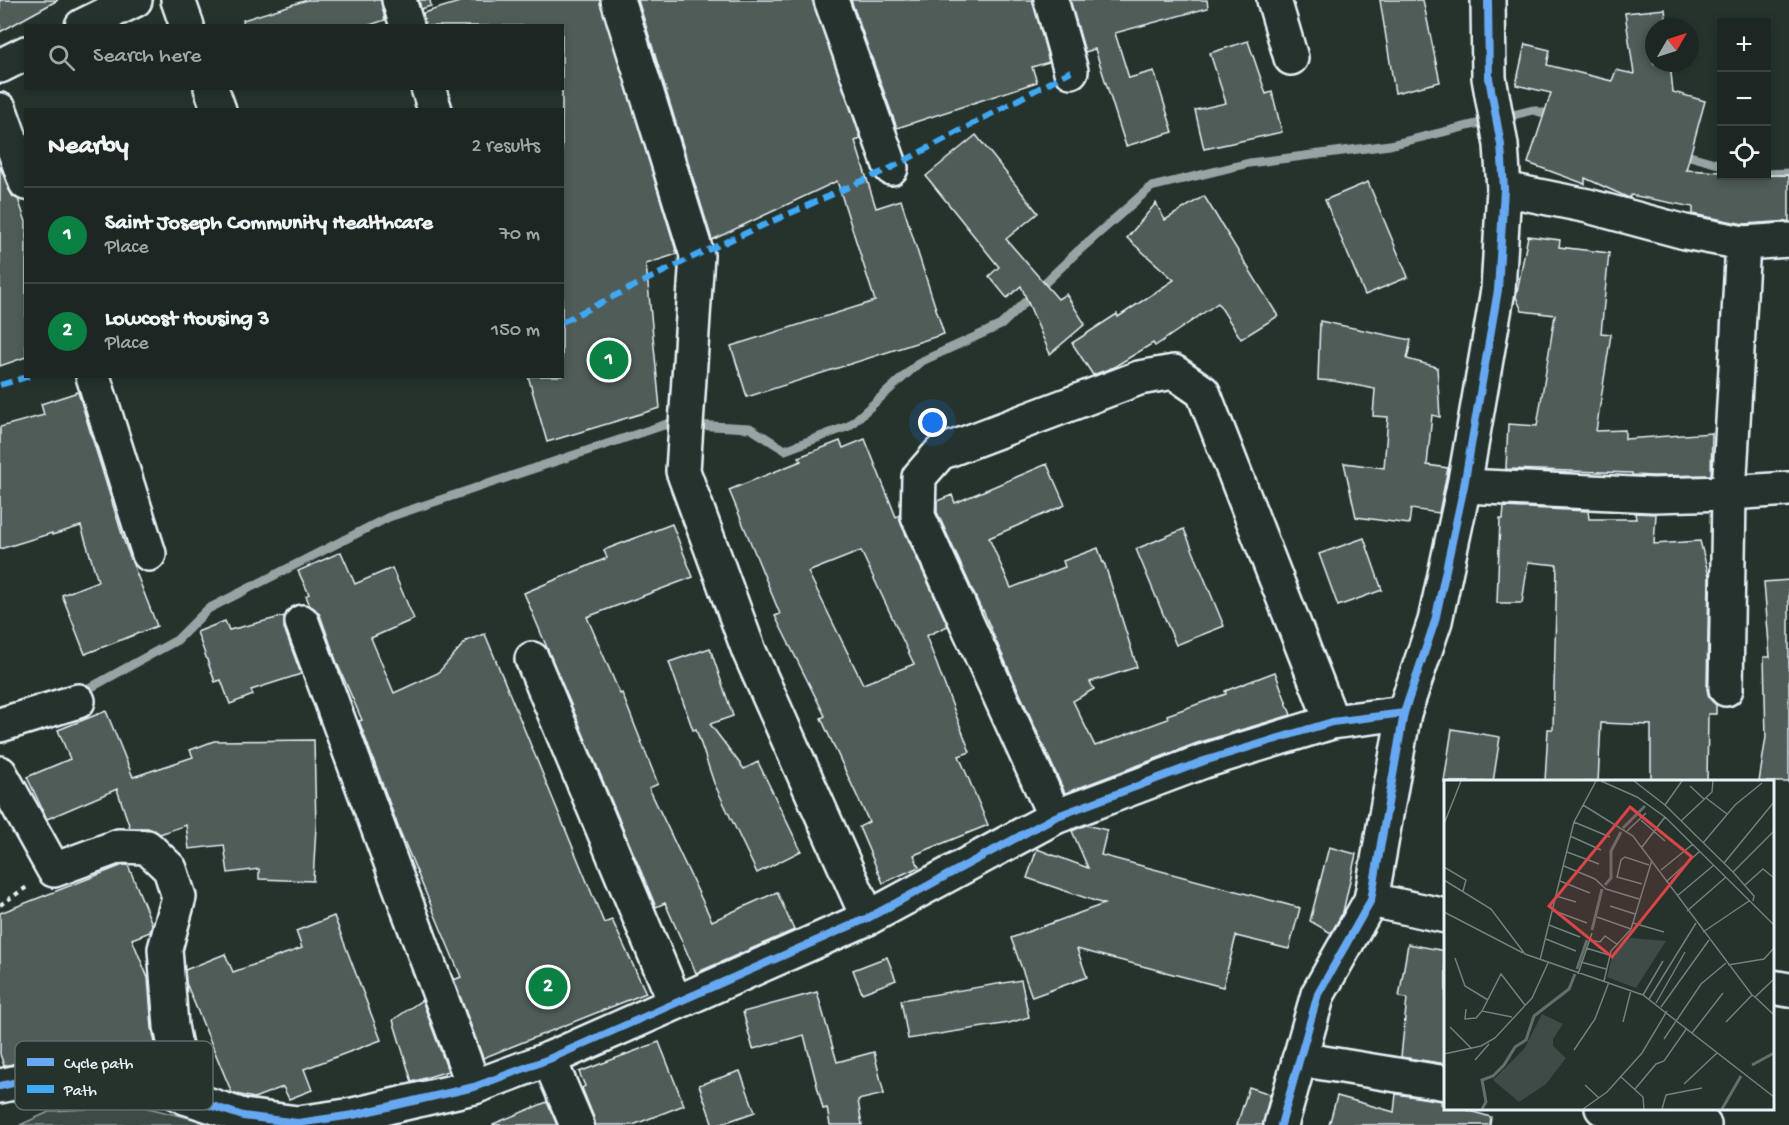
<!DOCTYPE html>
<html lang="en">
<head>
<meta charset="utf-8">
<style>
  body { margin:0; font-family:"Gochi Hand",sans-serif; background:#252e2a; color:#f1f3f6 }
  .controls { position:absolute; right:18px; top:18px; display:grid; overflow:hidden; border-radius:0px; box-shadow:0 3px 9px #0003 }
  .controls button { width:54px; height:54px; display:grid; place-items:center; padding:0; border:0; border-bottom:2px solid #3a4340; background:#1c2622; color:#f1f3f6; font:30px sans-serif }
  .compass { position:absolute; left:1645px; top:18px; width:54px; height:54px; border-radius:50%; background:#1c2622; box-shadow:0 3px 9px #0003; rotate:51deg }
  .you { position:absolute; left:933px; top:423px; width:21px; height:21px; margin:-15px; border:4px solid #fff; border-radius:50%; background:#1a73e8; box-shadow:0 0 0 9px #1a73e833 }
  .badge { display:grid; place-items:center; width:39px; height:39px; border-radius:50%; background:#0b8043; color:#fff; font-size:20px; font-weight:700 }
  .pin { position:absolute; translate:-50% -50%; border:3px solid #fff; box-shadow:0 2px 6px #0006 }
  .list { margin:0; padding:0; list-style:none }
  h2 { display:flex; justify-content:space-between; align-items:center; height:78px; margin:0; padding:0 24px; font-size:26px }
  h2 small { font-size:20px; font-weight:400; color:#a0a5a5 }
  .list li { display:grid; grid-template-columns:39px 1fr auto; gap:18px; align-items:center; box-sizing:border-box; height:96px; padding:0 24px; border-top:2px solid #3a4340 }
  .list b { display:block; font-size:22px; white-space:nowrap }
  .list p { margin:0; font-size:20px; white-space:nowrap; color:#a0a5a5 }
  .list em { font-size:20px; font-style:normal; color:#a0a5a5 }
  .icon { flex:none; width:33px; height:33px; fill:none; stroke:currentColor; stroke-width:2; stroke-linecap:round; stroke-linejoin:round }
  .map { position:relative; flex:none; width:1789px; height:1125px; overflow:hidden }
  .search { position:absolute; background:#1c2622; box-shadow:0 3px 9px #0003; left:24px; top:24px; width:540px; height:66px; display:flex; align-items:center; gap:15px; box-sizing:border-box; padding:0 21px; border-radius:0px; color:#a0a5a5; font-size:22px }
  .panel { position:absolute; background:#1c2622; box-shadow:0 3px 9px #0003; left:24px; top:108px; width:540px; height:270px; border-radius:0px }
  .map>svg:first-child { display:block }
  .green { fill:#3e4b47; stroke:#939ea0; stroke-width:1.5 }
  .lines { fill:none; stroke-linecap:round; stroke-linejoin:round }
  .stream { stroke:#98a3a5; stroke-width:9 }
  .building { fill:#505c59; stroke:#e8f1f8; stroke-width:1.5; fill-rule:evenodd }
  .minor-casing { stroke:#e8f1f8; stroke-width:38 }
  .path { stroke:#e8f1f8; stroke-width:4; stroke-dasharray:4.5 4.5; stroke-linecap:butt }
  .minor { stroke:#26332d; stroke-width:33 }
  .quiet { stroke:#3fa9f5; stroke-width:6; stroke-dasharray:12 6; stroke-linecap:butt }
  .cycleway-casing { stroke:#26332d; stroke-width:11 }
  .cycleway { stroke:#66a8f1; stroke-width:8 }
  .inset-river { fill:none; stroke:#636f6d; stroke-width:3 }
  .inset-road { fill:none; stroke:#747f7e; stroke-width:1.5 }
  .view { fill:#d94647; fill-opacity:0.15; stroke:#d94647; stroke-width:3 }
  .inset-edge { fill:none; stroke:#e8f1f8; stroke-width:3 }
  .key { fill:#26332d; stroke:#606c6a; stroke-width:1.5 }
  .key-label { font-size:16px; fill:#e8f1f8 }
</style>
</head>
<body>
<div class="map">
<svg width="1789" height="1125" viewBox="0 0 1789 1125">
  <rect width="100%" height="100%" fill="#26332d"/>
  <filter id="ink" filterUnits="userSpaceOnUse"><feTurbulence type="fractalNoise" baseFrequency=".0167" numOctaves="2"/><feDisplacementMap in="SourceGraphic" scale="12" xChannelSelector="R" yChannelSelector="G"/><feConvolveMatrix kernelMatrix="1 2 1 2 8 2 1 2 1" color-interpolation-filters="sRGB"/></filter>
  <g filter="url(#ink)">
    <path class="green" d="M 140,1106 L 193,1119 L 207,1125 L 20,1125 L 51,1111 Z"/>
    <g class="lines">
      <g class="stream">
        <path d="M 1679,153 L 1722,165"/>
        <path d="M 1766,174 L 1789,173"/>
        <path d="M 693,425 L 750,428 L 785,450 L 849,426 L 920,362 L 1001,325 L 1076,253 L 1151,187 L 1249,163 L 1390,145 L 1533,110 L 1554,116"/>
        <path d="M 79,694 L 177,640 L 208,609 L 389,517 L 667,424 L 679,424"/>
      </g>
    </g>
    <g class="building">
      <path d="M 0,0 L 58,0 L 0,32 Z"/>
      <path d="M 307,0 L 381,0 L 385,20 L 367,26 L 244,26 L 243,20 Z"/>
      <path d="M 419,0 L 430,0 L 431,6 L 421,9 Z"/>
      <path d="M 466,0 L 600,0 L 677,254 L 646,264 L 660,408 L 547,442 L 528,376 L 562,376 L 562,26 L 425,26 L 423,13 Z"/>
      <path d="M 638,0 L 813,0 L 861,139 L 855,141 L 876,208 L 901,200 L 944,334 L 747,397 L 731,346 L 875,301 L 837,181 L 712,240 Z"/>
      <path d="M 851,0 L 1033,0 L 1049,62 L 1032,67 L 1037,82 L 897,128 Z"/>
      <path d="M 1070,0 L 1207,0 L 1208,8 L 1115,33 L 1129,78 L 1154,71 L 1173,132 L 1126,146 L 1095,49 L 1085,52 Z"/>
      <path d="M 1380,0 L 1423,0 L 1440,82 L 1395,93 Z"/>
      <path d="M 1665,9 L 1667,27 L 1654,27 L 1654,63 L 1670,63 L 1673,92 L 1705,101 L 1686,170 L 1722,172 L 1722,176 L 1789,175 L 1789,221 L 1744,224 L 1693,214 L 1693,207 L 1631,195 L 1629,198 L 1585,178 L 1585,184 L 1528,163 L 1551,93 L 1516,85 L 1525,44 L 1550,50 L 1547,65 L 1612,81 L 1616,70 L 1634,74 L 1625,13 Z"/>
      <path d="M 1248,41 L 1266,94 L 1272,92 L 1282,132 L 1204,149 L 1195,110 L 1226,103 L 1210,53 Z"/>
      <path d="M 976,135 L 1038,213 L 1006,239 L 1058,299 L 1066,294 L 1085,324 L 1050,354 L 1021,286 L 1007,298 L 989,276 L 999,267 L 926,176 Z"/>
      <path d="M 0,166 L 9,190 L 13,197 L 18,199 L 26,222 L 26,357 L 0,366 Z"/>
      <path d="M 1368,182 L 1408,277 L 1365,295 L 1325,200 Z"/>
      <path d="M 1204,196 L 1278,316 L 1241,339 L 1218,303 L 1155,346 L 1153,343 L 1114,367 L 1093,375 L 1072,343 L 1117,314 L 1118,317 L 1174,280 L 1127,238 L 1156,203 L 1165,220 Z"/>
      <path d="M 1528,236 L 1560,240 L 1559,247 L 1609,253 L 1601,333 L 1611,334 L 1596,431 L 1625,430 L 1625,439 L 1712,433 L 1711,475 L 1653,476 L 1632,475 L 1632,473 L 1506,469 L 1508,424 L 1537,426 L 1555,315 L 1522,311 L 1516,297 Z"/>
      <path d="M 1320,321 L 1411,340 L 1407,359 L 1437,367 L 1440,417 L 1432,415 L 1427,465 L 1448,468 L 1439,513 L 1411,509 L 1409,524 L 1356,517 L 1344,463 L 1384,468 L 1388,417 L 1373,416 L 1375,389 L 1334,381 L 1318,380 Z"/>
      <path d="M 78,392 L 125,544 L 157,626 L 85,654 L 62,595 L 98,581 L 81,526 L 52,535 L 52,533 L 0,549 L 0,427 L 44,415 L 41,404 Z"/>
      <path d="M 865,439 L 896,517 L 899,515 L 901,524 L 948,626 L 926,636 L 970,752 L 959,756 L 988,825 L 914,855 L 919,867 L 883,883 L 859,827 L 869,822 L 821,718 L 825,716 L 775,616 L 780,614 L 729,490 L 801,461 L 799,457 L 840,441 L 843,448 ZM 861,551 L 914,664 L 863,684 L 808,572 Z"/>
      <path d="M 1047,464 L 1065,505 L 989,538 L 1011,588 L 1065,567 L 1063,561 L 1098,548 L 1103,563 L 1104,562 L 1137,667 L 1090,682 L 1094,689 L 1073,701 L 1095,746 L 1168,719 L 1167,715 L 1226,694 L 1225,691 L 1275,672 L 1291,715 L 1197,743 L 1065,793 L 996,641 L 983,610 L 982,611 L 937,512 L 937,501 L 952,495 L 955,503 Z"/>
      <path d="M 1504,507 L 1588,511 L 1589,519 L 1636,519 L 1635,513 L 1656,514 L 1654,544 L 1700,541 L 1709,576 L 1707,689 L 1709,698 L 1716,705 L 1716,714 L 1708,714 L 1707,782 L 1651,782 L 1651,725 L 1601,723 L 1598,782 L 1545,782 L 1548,729 L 1553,729 L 1557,565 L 1528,562 L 1522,603 L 1497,603 L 1500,519 L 1503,519 Z"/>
      <path d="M 672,524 L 693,577 L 587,617 L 620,694 L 622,693 L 658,784 L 649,788 L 712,921 L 777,892 L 794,930 L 696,973 L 665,903 L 656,907 L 524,593 L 607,558 L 604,550 Z"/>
      <path d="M 1184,529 L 1224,626 L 1176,645 L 1136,549 Z"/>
      <path d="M 1364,538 L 1382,590 L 1338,606 L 1319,554 Z"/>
      <path d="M 341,552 L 355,584 L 392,568 L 414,619 L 371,638 L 394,693 L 438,673 L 466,641 L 485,634 L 604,923 L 612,920 L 646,993 L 483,1058 L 454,980 L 461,977 L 399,829 L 359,721 L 362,720 L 337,663 L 320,615 L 314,608 L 310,606 L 306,596 L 309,594 L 298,571 Z"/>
      <path d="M 1789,580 L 1789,782 L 1759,782 L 1766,737 L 1764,657 L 1770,657 L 1764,582 Z"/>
      <path d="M 285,616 L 284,628 L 301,674 L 251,690 L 253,695 L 230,704 L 221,680 L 215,682 L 197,632 L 225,621 L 229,630 Z"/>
      <path d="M 710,648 L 733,716 L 710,724 L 744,769 L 758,762 L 801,851 L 757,873 L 714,783 L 696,729 L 693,730 L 669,662 Z"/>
      <path d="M 106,711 L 133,777 L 193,757 L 190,750 L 214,741 L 314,740 L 316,826 L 313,881 L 259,879 L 259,869 L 228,873 L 224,845 L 189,849 L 186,825 L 160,834 L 148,828 L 130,828 L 117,789 L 47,819 L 27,777 L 70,759 L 58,730 Z"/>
      <path d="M 1452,729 L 1500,737 L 1493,782 L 1444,782 Z"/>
      <path d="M 1086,825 L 1107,830 L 1101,855 L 1300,908 L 1289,949 L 1236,936 L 1223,987 L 1077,949 L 1087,977 L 1032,997 L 1011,938 L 1104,904 L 1027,878 L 1037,849 L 1088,868 L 1072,831 Z"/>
      <path d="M 1329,847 L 1356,854 L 1343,912 L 1331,933 L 1310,921 Z"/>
      <path d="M 123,865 L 128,865 L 152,924 L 150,932 L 132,939 L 148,978 L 152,1028 L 158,1058 L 143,1058 L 104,1049 L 55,1054 L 4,1066 L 0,1054 L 0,913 Z"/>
      <path d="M 334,916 L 381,1040 L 304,1069 L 312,1090 L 289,1099 L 283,1087 L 254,1098 L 232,1093 L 186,983 L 185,970 L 225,954 L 233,972 L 302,948 L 296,931 Z"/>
      <path d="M 1408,944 L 1446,951 L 1446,1064 L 1401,1057 L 1407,998 L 1399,997 Z"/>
      <path d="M 887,957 L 896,980 L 862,993 L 853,970 Z"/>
      <path d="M 1021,980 L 1029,1017 L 1009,1023 L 908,1039 L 901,1000 Z"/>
      <path d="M 817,992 L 837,1062 L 874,1052 L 884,1094 L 858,1100 L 862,1125 L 830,1125 L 827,1108 L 823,1109 L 804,1035 L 753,1049 L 743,1012 Z"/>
      <path d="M 422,1000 L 448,1071 L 412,1082 L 393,1020 Z"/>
      <path d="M 659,1042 L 684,1105 L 633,1125 L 595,1125 L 594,1118 L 582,1088 L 585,1086 L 579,1072 Z"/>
      <path d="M 740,1071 L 755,1112 L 718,1125 L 713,1125 L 699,1085 Z"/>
      <path d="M 1249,1087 L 1270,1094 L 1263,1125 L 1237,1125 Z"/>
      <path d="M 1396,1094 L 1442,1101 L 1441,1104 L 1446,1105 L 1446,1108 L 1460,1108 L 1491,1117 L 1490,1125 L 1329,1125 L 1337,1096 L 1394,1112 Z"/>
      <path d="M 547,1102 L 557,1125 L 493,1125 L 493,1124 Z"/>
    </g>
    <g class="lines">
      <defs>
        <g id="minor">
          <path d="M 178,0 L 187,26"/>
          <path d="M 399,0 L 407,26"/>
          <path d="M 618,0 L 697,255 L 683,471 L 749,651 L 868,918"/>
          <path d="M 831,0 L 891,168"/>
          <path d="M 1051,0 L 1071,71"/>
          <path d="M 1274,0 L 1291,58"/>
          <path d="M 82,26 L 135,0"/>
          <path d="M 0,66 L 26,53"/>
          <path d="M 211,88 L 219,110"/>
          <path d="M 428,88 L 435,110"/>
          <path d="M 0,110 L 26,183"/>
          <path d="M 1504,189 L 1588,206 L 1685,232 L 1743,243 L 1789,240"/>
          <path d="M 93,376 L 149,554"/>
          <path d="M 1464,486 L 1653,495 L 1729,493 L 1789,489"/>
          <path d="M 302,622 L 474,1087"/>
          <path d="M 532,659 L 675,1002"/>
          <path d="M 1726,689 L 1729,493 L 1743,243"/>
          <path d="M 0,725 L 78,701"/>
          <path d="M 0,773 L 54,870 L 119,846 L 147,847 L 170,869 L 179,897 L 165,949 L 171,1026 L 185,1097"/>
          <path d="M 1055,817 L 918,516 L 919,477 L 940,453 L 1139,378 L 1174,372 L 1203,392 L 1332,722"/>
          <path d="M 1371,900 L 1446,916"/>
          <path d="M 1772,987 L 1789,990"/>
          <path d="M 549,1059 L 577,1125"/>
          <path d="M 1299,1059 L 1446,1083"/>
          <path d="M 0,1086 L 57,1073 L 106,1068 L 147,1078 L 185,1097 L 243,1116 L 298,1123 L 353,1115 L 474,1087 L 549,1059 L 868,918 L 1055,817 L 1204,761 L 1332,722 L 1404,713"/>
          <path d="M 1602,1108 L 1704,1125"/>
          <path d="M 1281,1125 L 1318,994 L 1371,900 L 1404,713 L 1435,621 L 1464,486 L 1498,290 L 1504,189 L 1501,145 L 1489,78 L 1488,0"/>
        </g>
      </defs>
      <use href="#minor" class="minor-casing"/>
      <path class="path" d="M 0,905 L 27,887"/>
      <use href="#minor" class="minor"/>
      <g class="quiet">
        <path d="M 562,322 L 697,255 L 891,168 L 1071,71"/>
        <path d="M 0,385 L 30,376"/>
      </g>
      <defs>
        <g id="cycleway">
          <path d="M 0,1086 L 57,1073 L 106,1068 L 147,1078 L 185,1097 L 243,1116 L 298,1123 L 353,1115 L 474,1087 L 549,1059 L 868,918 L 1055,817 L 1204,761 L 1332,722 L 1404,713"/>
          <path d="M 1281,1125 L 1318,994 L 1371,900 L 1404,713 L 1435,621 L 1464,486 L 1498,290 L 1504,189 L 1501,145 L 1489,78 L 1488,0"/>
        </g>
      </defs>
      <use href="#cycleway" class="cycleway-casing"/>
      <use href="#cycleway" class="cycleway"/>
    </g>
  </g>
  <g transform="translate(1444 780)">
    <rect width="330" height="330" fill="#26332d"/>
    <path d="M 186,158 L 222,161 L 192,208 L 163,197 L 169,173 ZM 98,234 L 119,244 L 109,259 L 109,266 L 122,278 L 102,304 L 75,322 L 49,300 L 80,269 Z" fill="#3e4b47"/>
    <path class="inset-river" d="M 179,48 L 201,26M 161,105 L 167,98 L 167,71 L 177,52M 148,150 L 158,109M 133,189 L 143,160M 308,285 L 330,273M 38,329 L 42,322 L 38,300 L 49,296 L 60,285 L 71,267 L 82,260 L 90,236 L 125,209 L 131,194M 278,329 L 297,296"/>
    <path class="inset-road" d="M 157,1 L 193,17 L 221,37 L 330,145M 190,1 L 221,25 L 289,92 L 310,116 L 309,121M 246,6 L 260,19M 262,18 L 283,34M 139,25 L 189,56 L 308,215 L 311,217 L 330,199M 221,25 L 238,1M 197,40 L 221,61M 237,41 L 268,12 L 269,1M 130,42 L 166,57M 0,44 L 17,1M 183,51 L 202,33M 126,56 L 157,70M 259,63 L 291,25 L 318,3M 198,67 L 221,37M 123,72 L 155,84M 280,83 L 330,22M 120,86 L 151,99 L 162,109 L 195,119M 0,87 L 22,100 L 19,111M 217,90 L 249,64M 289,92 L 330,51M 0,100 L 47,129 L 81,174 L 199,215 L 330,317M 116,101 L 146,113M 222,102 L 256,71M 198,104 L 173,97 L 177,80 L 181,77 L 205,85M 301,105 L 319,89 L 330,98M 112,116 L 132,122M 233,116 L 270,85M 166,126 L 191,134M 108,130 L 143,143M 243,131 L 282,97M 0,132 L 79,173M 153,137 L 187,149M 189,143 L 220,152M 105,145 L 136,157M 259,152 L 305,121M 102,159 L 132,171M 145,160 L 156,162 L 161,156 L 174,165M 142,168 L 165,175M 11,178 L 21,206 L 44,220M 96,180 L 130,42 L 152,1M 137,182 L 162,189M 284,185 L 320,179 L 330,168M 134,194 L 148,153M 160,201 L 167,171 L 187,149 L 208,80M 199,215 L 219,181M 311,217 L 330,235M 205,219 L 252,143M 212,223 L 241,172M 217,227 L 265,160M 22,229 L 21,239 L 32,238 L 38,231 L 68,237M 38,231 L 57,194 L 81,225M 179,242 L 187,210M 282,242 L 308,215M 6,247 L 28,269M 248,253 L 279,213M 220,259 L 257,204 L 282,183M 130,270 L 151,239 L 165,202M 0,274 L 37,266 L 51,258 L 88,218 L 104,183M 31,280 L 45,264M 176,296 L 199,317 L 200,329M 240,304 L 273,273M 141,305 L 155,318M 191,309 L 212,284 L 220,281 L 243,248M 139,329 L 163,312 L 198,273 L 223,231M 218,329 L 222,315 L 258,308"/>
    <path class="view" d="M 186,27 L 248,77 L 168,177 L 105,126 Z"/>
    <rect width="330" height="330" class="inset-edge"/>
  </g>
  <rect x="15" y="1041" width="198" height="69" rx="9" class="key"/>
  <rect x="27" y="1058" width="27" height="8" fill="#66a8f1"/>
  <rect x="27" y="1085" width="27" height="8" fill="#3fa9f5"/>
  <g class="key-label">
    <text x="64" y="1068">Cycle path</text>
    <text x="64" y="1095">Path</text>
  </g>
</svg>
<div class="controls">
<button>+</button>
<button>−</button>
<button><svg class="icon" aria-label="locate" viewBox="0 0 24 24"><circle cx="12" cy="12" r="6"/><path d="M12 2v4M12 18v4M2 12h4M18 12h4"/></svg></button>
</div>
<svg class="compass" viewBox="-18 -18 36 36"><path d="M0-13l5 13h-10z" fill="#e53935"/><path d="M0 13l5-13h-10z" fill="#a0a5a5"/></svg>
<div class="you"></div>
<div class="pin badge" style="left:609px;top:360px">1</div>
<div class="pin badge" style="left:548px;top:987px">2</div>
<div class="search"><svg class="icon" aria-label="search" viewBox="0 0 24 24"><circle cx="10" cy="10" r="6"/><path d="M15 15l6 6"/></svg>Search here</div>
<section class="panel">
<h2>Nearby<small>2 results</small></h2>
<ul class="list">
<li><span class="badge">1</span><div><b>Saint Joseph Community Healthcare</b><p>Place</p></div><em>70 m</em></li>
<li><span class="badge">2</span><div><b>Lowcost Housing 3</b><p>Place</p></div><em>150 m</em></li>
</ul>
</section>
</div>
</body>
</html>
